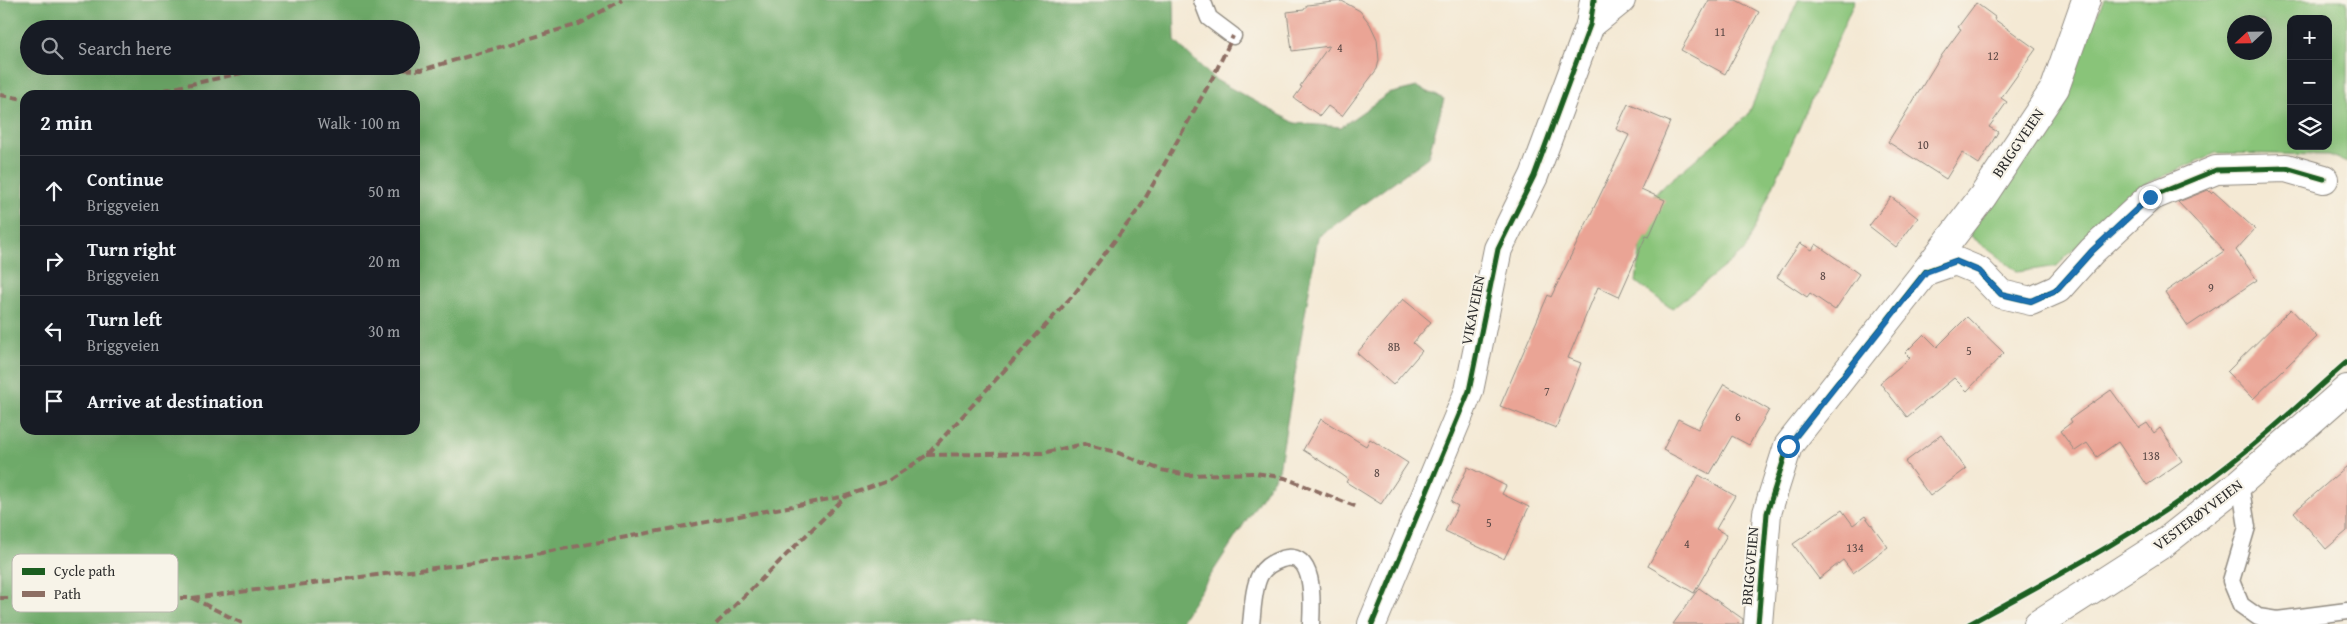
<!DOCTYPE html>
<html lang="en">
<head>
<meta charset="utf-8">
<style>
  body { margin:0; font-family:"Gentium Book Plus",serif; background:#20242c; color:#f1f3f6 }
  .controls { position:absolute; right:15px; top:15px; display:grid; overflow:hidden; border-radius:10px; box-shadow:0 5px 20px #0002 }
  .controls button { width:45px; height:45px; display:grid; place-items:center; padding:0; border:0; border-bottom:1px solid #363941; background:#171b24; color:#f1f3f6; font:25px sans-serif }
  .compass { position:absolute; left:2227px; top:15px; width:45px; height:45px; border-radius:50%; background:#171b24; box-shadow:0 5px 20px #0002; rotate:248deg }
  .stop { position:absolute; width:15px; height:15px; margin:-11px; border:4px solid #1f6fb2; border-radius:50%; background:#fff }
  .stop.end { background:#1f6fb2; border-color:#fff; box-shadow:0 1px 5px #0008 }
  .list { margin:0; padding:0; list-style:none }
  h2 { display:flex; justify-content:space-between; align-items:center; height:65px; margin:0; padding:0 20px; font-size:21px }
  h2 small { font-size:16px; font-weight:400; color:#9ea1a6 }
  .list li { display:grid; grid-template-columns:32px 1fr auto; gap:15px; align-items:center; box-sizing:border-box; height:70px; padding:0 20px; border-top:1px solid #363941 }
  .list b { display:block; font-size:19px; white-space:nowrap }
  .list p { margin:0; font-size:16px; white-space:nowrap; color:#9ea1a6 }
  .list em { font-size:16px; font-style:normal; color:#9ea1a6 }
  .icon { flex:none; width:28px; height:28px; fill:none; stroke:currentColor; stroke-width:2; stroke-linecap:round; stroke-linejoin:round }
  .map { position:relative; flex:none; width:2347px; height:624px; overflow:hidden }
  .search { position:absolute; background:#171b24; box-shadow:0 5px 20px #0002; left:20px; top:20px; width:400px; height:55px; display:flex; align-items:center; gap:12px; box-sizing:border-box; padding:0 18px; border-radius:28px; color:#9ea1a6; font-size:19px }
  .panel { position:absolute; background:#171b24; box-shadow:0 5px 20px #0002; left:20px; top:90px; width:400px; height:345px; border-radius:15px }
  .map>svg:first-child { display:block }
  .green { fill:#89c479; stroke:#5a7852; fill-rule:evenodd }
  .forest { fill:#6eaa69; stroke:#4c6a4a; fill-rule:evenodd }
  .building { fill:#eaa495 }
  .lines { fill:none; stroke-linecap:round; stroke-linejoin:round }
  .lane-casing { stroke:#908a80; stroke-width:19 }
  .street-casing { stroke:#908a80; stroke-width:30 }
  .secondary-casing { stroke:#908a80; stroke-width:30 }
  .lane { stroke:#fff; stroke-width:16 }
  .street { stroke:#fff; stroke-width:28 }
  .secondary { stroke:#fff; stroke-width:28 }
  .quiet { stroke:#8d6e63; stroke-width:4; stroke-dasharray:8 4; stroke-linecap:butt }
  .cycleway-casing { stroke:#f7f3e8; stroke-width:8 }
  .cycleway { stroke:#1b5e20; stroke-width:5 }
  .route { stroke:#1f6fb2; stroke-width:6 }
  .labels { text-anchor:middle; stroke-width:4.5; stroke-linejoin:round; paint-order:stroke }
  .number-label { font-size:12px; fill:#5b4946 }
  .street-label { font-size:15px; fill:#2b2b2b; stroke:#f7f3e8 }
  .key { fill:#f7f3e8; stroke:#bab7af; stroke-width:1 }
  .key-label { font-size:14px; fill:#2b2b2b }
</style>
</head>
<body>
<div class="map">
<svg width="2347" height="624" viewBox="0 0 2347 624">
  <rect width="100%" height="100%" fill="#f7f3e8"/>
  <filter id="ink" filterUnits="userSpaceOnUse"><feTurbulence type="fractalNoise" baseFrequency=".02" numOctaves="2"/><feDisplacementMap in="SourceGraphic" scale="10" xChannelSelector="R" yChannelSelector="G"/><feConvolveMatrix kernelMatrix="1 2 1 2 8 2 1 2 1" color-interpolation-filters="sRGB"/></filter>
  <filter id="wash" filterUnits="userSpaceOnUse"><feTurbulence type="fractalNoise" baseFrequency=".0096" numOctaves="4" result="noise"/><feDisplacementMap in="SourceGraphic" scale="20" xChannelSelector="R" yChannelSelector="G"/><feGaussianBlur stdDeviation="1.12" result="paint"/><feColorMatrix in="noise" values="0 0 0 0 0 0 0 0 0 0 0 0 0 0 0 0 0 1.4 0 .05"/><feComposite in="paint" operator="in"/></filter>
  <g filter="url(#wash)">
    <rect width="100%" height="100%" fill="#f4e9d4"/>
    <g class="green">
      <path d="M 1798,0 L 1855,0 L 1745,250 L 1672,309 L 1636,282 L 1647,200 L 1748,115 Z"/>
      <path d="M 2104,0 L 2347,0 L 2347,162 L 2329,155 L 2216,153 L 2135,189 L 2057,266 L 2018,272 L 1968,234 L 2035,149 ZM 2291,19 L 2328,19 L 2328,146 L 2291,146 ZM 2234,22 L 2264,22 L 2264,52 L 2234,52 Z"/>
    </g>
    <path class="forest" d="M 0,0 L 1174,0 L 1175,41 L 1214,79 L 1295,123 L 1341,127 L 1388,94 L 1417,87 L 1444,99 L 1428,157 L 1318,237 L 1279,470 L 1179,624 L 0,624 ZM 29,29 L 411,29 L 411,66 L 29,66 ZM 25,95 L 415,95 L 415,430 L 25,430 Z"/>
    <g id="blocks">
      <g class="building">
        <path d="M 1709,0 L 1736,0 L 1759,12 L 1725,74 L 1681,50 Z"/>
        <path d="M 1342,1 L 1360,11 L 1370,24 L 1377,39 L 1379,60 L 1377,69 L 1342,116 L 1328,106 L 1320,116 L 1294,98 L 1302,87 L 1300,86 L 1329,46 L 1292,51 L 1287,12 L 1304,10 L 1307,5 Z"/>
        <path d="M 1976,3 L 1995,17 L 1994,19 L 2036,49 L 2001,98 L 2007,102 L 1989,127 L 1998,132 L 1979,164 L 1962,153 L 1946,179 L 1888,142 L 1939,59 L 1961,29 L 1958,27 Z"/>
        <path d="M 1628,104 L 1670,122 L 1641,189 L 1665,200 L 1649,237 L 1646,236 L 1619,297 L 1598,287 L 1568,358 L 1581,363 L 1556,428 L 1500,406 L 1548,295 L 1551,297 L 1629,135 L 1616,129 Z"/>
        <path d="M 2208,190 L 2211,193 L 2213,191 L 2255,229 L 2236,250 L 2257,280 L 2188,326 L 2165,292 L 2224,251 L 2178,202 Z"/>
        <path d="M 1891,197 L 1918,218 L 1896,247 L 1869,226 Z"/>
        <path d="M 1800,243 L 1812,250 L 1816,244 L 1859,274 L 1835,310 L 1810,293 L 1807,297 L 1777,277 Z"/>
        <path d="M 1403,299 L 1431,322 L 1413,343 L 1422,351 L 1393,385 L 1357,353 Z"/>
        <path d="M 2291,309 L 2317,337 L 2253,399 L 2227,372 Z"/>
        <path d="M 1967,317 L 2004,353 L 1967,391 L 1954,378 L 1907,417 L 1880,383 L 1910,358 L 1905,353 L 1924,334 L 1937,347 Z"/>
        <path d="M 1724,384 L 1769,410 L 1749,445 L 1732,436 L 1710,474 L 1663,450 L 1678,419 L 1698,429 Z"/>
        <path d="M 2111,390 L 2139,428 L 2147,423 L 2154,433 L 2160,428 L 2182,461 L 2147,485 L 2118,442 L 2097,457 L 2087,443 L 2075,451 L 2060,431 L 2072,422 L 2070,419 Z"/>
        <path d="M 1321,419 L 1366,446 L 1370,439 L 1408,463 L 1381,504 L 1346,482 L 1348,479 L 1341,474 L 1303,450 Z"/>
        <path d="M 1941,435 L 1966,469 L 1930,496 L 1905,462 Z"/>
        <path d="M 2347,466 L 2347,531 L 2326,549 L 2294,512 Z"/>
        <path d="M 1468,467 L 1506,486 L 1502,494 L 1529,507 L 1504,559 L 1445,531 L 1458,506 L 1451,502 Z"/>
        <path d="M 1699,475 L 1735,496 L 1716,529 L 1727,535 L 1694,593 L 1648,566 Z"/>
        <path d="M 1842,510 L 1853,525 L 1865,516 L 1888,547 L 1853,573 L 1843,560 L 1819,579 L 1793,544 Z"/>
        <path d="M 1699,588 L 1743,619 L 1743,624 L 1673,624 Z"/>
      </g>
    </g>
  </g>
  <g filter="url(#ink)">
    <use href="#blocks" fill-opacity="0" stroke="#908a80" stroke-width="1"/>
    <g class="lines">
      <defs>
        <g id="lane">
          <path d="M 1202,0 L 1209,18 L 1233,36"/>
          <path d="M 2240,483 L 2247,527 L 2231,581 L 2241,605 L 2258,617 L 2277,620 L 2347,611"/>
          <path d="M 1251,624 C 1253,609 1253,588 1260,575 C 1265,566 1273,562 1282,559 C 1316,549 1312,603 1311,624"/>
        </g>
        <g id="street">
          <path d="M 1590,25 L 1621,0"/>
          <path d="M 1926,271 L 1983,196 L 2055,88 L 2086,0"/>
          <path d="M 1372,624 L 1469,391 L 1498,249 L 1534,176 L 1590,25 L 1594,0"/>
          <path d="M 1758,624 L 1767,513 L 1788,446 L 1926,271 L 1955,261 L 1979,271 L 2001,294 L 2031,301 L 2058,289 L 2092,251 L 2150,197 L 2216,170 L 2286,168 L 2324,179"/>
        </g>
        <path id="secondary" d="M 2038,624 L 2164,543 L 2240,483 L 2347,389"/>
      </defs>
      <use href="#lane" class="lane-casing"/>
      <use href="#street" class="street-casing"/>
      <use href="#secondary" class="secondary-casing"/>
      <use href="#lane" class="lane"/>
      <use href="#street" class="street"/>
      <use href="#secondary" class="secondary"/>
      <g class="quiet">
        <path d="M 284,66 L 421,70 L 579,24 L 622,0"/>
        <path d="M 0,95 L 25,99"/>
        <path d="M 141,95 L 274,66"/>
        <path d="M 927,455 L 1042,453 L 1084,444 L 1116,452 L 1161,470 L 1188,475 L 1256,473 L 1285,478 L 1357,507"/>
        <path d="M 0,598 L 192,598 L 514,558 L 846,496 L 888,481 L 927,455 L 1075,293 L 1141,206 L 1214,75 L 1233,36"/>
        <path d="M 192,598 L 244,624"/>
        <path d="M 716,624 L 846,496"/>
      </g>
      <defs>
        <g id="cycleway">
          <path d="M 1372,624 L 1469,391 L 1498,249 L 1534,176 L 1590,25 L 1594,0"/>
          <path d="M 1758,624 L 1767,513 L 1788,446 L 1926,271 L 1955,261 L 1979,271 L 2001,294 L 2031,301 L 2058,289 L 2092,251 L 2150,197 L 2216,170 L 2286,168 L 2324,179"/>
          <path d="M 1969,624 C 2057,576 2148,528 2227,466 C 2269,434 2307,397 2347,362"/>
        </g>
      </defs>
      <use href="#cycleway" class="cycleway-casing"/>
      <use href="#cycleway" class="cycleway"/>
    </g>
  </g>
  <g class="lines" filter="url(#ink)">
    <path class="route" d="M 1788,446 L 1926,272 L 1955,261 L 1979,271 L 2001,294 L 2031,301 L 2058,289 L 2092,251 L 2150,197"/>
  </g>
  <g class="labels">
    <g class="number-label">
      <text x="1720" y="36">11</text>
      <text x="1340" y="52">4</text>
      <text x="1993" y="60">12</text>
      <text x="1923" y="149">10</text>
      <text x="1823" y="280">8</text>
      <text x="2211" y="292">9</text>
      <text x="1394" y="351">8B</text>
      <text x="1969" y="355">5</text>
      <text x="1547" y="396">7</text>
      <text x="1738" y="421">6</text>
      <text x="2151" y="460">138</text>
      <text x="1377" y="477">8</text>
      <text x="1489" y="527">5</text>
      <text x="1687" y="548">4</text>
      <text x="1855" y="552">134</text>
    </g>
    <g class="street-label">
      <text transform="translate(2018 143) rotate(-56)" y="5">BRIGGVEIEN</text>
      <text transform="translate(1473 310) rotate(-79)" y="5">VIKAVEIEN</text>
      <text transform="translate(2198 515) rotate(-37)" y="5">VESTERØYVEIEN</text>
      <text transform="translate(1750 566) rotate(-85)" y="5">BRIGGVEIEN</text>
    </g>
  </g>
  <rect x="12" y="554" width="166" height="58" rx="8" class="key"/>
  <rect x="22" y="568" width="23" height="7" fill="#1b5e20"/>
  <rect x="22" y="591" width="23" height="6" fill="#8d6e63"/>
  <g class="key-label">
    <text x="54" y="576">Cycle path</text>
    <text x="54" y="599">Path</text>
  </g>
</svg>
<div class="controls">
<button>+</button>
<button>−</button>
<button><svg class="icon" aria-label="layers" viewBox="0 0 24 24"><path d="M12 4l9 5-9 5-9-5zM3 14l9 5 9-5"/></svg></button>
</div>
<svg class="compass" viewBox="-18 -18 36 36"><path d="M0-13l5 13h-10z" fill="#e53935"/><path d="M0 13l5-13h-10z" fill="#9ea1a6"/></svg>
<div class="stop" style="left:1788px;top:446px"></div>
<div class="stop end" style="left:2150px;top:197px"></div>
<div class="search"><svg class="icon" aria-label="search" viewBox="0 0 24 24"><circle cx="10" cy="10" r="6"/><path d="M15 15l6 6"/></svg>Search here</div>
<section class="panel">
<h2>2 min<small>Walk · 100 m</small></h2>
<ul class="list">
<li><svg class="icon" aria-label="ahead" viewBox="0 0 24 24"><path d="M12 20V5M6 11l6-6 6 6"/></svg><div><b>Continue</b><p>Briggveien</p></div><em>50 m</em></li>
<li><svg class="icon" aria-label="right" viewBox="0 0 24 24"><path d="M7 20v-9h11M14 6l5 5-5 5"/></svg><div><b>Turn right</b><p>Briggveien</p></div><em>20 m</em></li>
<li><svg class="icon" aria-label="left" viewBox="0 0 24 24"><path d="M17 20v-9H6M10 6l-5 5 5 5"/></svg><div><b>Turn left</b><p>Briggveien</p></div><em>30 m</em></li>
<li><svg class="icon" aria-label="arrive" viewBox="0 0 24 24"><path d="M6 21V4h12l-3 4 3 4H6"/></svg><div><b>Arrive at destination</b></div></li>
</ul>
</section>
</div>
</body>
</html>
